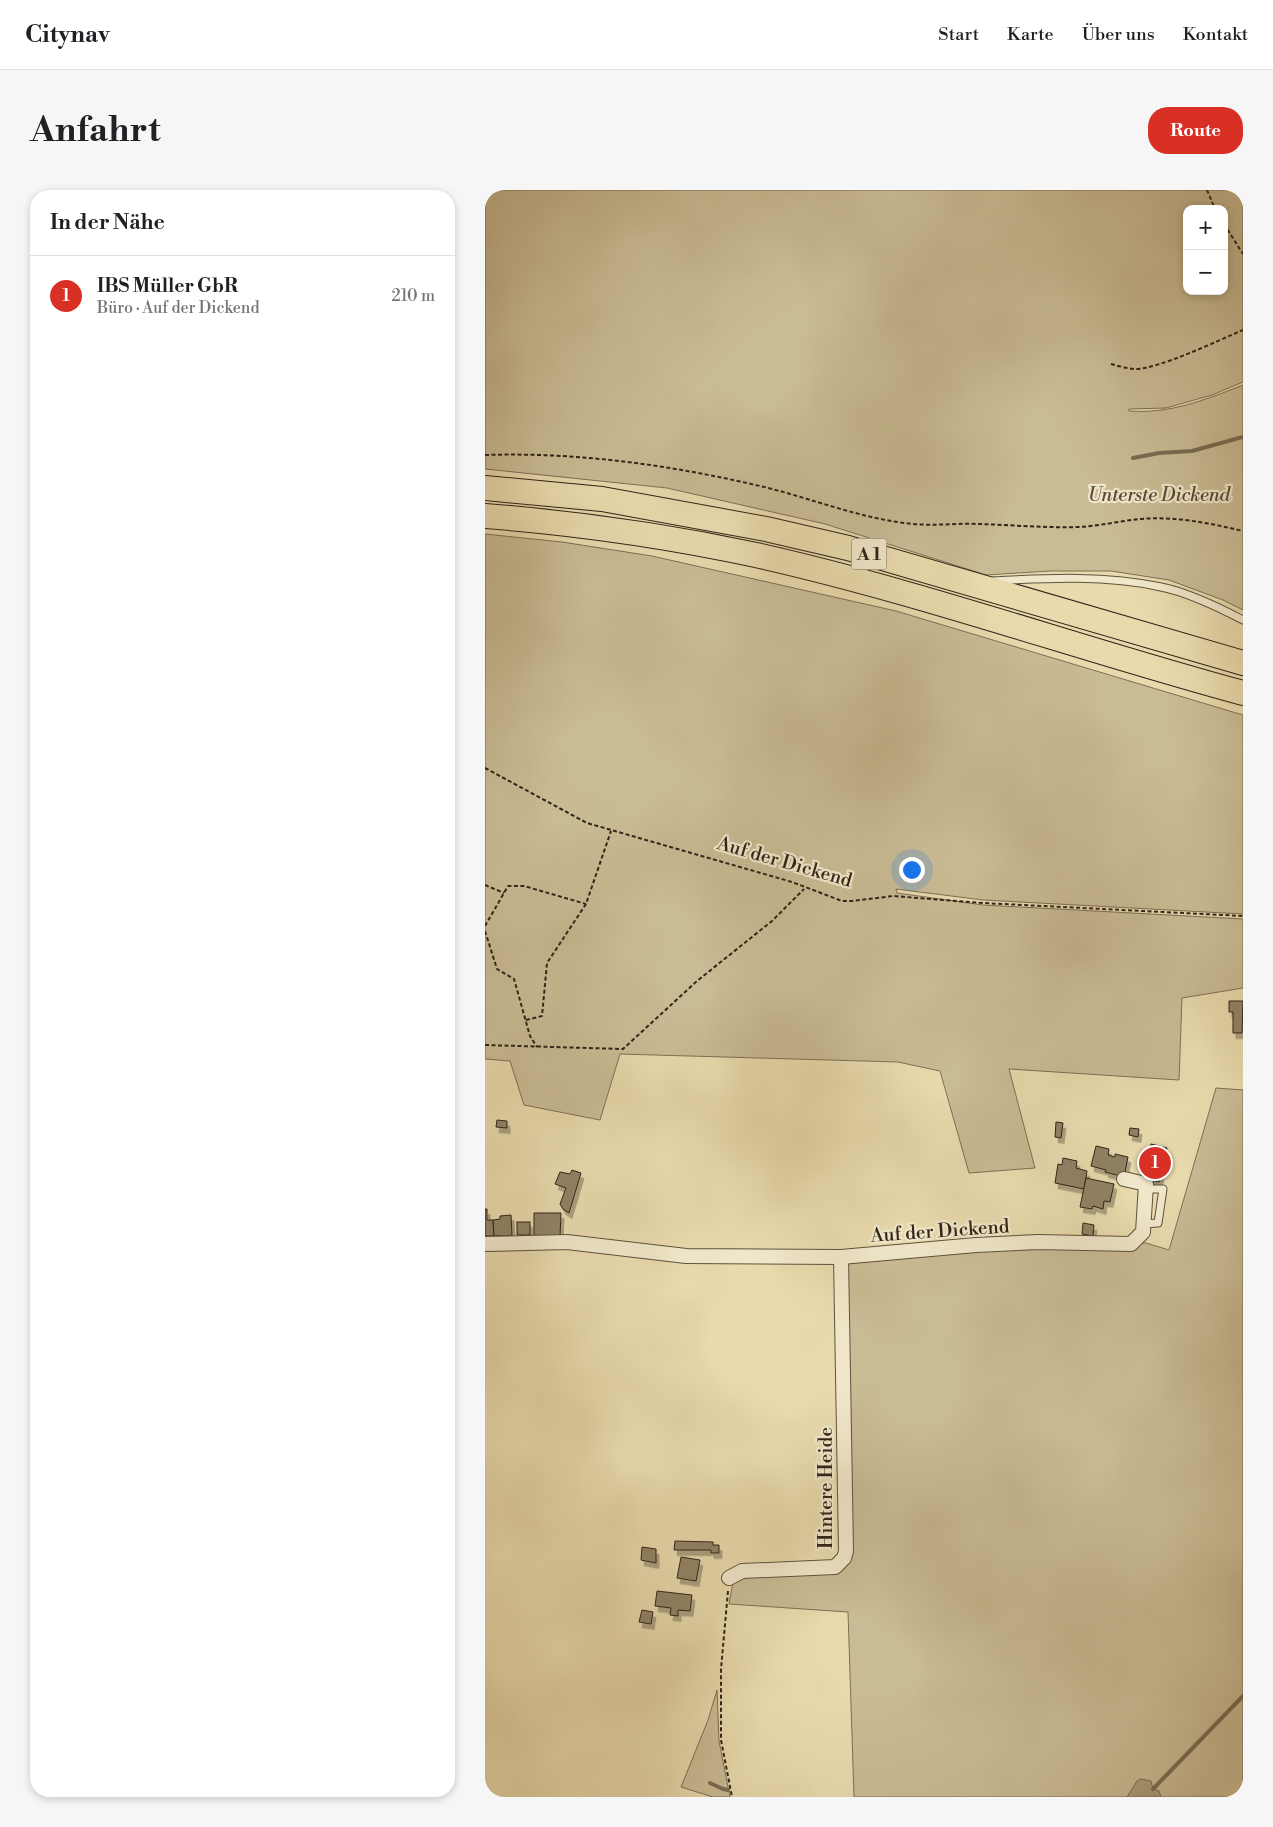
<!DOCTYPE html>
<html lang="de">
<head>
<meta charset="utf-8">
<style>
  body { margin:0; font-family:"Libre Bodoni",serif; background:#f6f6f6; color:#202124 }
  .controls { position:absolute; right:15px; top:15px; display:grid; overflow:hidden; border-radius:10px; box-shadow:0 2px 8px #0003 }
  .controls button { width:45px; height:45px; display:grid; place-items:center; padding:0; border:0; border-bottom:1px solid #e0e0e0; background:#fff; color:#202124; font:25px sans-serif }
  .you { position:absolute; left:426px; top:679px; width:18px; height:18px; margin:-12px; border:4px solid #fff; border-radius:50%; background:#1a73e8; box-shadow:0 0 0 8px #1a73e833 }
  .badge { display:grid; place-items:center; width:32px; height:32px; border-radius:50%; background:#d93025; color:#fff; font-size:16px; font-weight:700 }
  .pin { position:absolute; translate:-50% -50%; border:2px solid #fff; box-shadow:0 1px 5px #0006 }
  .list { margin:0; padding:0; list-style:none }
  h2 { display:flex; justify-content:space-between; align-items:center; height:65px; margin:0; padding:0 20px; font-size:21px }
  h2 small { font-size:16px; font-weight:400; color:#757577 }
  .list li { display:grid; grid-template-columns:32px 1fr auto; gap:15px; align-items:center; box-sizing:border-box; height:80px; padding:0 20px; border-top:1px solid #e0e0e0 }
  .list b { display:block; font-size:19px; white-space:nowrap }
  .list p { margin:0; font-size:16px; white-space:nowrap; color:#757577 }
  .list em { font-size:16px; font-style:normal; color:#757577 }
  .map { position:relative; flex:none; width:758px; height:1607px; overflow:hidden; border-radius:20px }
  header { display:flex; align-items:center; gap:30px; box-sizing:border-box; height:70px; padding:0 25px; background:#fff; border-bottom:1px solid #e0e0e0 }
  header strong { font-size:24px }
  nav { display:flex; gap:28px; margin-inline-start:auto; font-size:18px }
  .intro { display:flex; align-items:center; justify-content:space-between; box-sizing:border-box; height:120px; padding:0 30px }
  h1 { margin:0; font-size:35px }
  .button { padding:12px 22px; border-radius:20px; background:#d93025; color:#fff; font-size:18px; font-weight:700 }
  main { display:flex; gap:30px; padding:0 30px }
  aside { flex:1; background:#fff; border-radius:20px; box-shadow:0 2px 8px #0003 }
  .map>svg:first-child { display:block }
  .green { fill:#c9bb94; stroke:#7d6f56; fill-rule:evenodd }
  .water { fill:#aa9c7a; stroke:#7a6c53 }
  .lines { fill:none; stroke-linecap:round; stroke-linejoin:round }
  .stream { stroke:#7a6c53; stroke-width:4 }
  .building { fill:#908265; stroke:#312318; filter:url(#shadow) }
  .lane-casing { stroke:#5f513d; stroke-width:9 }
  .street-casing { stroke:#5f513d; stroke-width:16 }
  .highway-casing { stroke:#312318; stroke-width:26 }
  .path { stroke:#312318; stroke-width:2; stroke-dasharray:4 2.5; stroke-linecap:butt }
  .lane { stroke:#f0e7ca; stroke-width:7 }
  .street { stroke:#f0e7ca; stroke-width:14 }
  .highway { stroke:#e8daad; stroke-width:24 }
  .labels { text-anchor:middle; stroke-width:4.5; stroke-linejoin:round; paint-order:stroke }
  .shield { fill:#f0e7ca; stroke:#6a5e4d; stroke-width:1 }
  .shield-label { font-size:18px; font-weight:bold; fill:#312318 }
  .park-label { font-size:19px; font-style:italic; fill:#574937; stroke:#f0e7ca }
  .street-label { font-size:19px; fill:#312318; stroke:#f0e7ca }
</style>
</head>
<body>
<header>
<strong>Citynav</strong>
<nav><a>Start</a><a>Karte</a><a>Über uns</a><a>Kontakt</a></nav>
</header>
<div class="intro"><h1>Anfahrt</h1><a class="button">Route</a></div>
<main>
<aside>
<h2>In der Nähe<small></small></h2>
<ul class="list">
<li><span class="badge">1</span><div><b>IBS Müller GbR</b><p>Büro · Auf der Dickend</p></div><em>210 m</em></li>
</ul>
</aside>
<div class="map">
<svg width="758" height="1607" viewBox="0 0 758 1607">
  <defs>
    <filter id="shadow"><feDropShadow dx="3" dy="5.5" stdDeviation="0" flood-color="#0004"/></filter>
  </defs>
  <rect width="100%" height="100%" fill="#e8daad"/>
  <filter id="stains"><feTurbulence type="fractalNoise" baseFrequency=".004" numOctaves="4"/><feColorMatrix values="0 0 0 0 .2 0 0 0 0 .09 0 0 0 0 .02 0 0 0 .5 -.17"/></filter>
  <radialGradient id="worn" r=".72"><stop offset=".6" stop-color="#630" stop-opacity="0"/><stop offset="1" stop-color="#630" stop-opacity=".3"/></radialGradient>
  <g class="green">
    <path d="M 0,0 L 758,0 L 758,192 L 727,205 L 681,218 L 644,219 L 644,221 C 685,224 720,210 758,195 L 758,420 L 738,410 L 684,390 L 626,381 L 565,381 L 501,385 L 340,334 L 182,298 L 0,279 ZM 702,19 L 739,19 L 739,101 L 702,101 Z"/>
    <path d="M 0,344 L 77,352 L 167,366 L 411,421 L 758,525 L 758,724 L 498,710 L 411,699 L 412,703 L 498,715 L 758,729 L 758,798 L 697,808 L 694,890 L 524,879 L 550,978 L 484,983 L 455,881 L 413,872 L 135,864 L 115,930 L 39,915 L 25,871 L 0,869 Z"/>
    <path d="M 731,898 L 758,900 L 758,1607 L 369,1607 L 363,1422 L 244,1414 L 248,1392 L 254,1386 L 356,1377 L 361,1070 L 538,1051 L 661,1053 L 684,1060 Z"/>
    <path d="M 232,1500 L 234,1551 L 245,1607 L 228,1607 L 196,1597 L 223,1530 Z"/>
  </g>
  <path class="water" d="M 656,1589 L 666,1591 L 668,1599 L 674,1601 L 676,1607 L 642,1607 L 652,1591 Z"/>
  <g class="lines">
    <g class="stream">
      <path d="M 648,268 L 674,263 L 707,261 L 758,247"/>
      <path d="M 225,1593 L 238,1599 L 243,1600"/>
      <path d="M 668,1599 L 758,1506"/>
    </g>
  </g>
  <g class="building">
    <path d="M 744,811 L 758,811 L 757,843 L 748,843 L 748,822 L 744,822 Z"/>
    <path d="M 12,930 L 22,931 L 22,938 L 11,937 Z"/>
    <path d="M 571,932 L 578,933 L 576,948 L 570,947 Z"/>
    <path d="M 645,938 L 654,939 L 653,947 L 644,945 Z"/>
    <path d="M 666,954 L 682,958 L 674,992 L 658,988 Z"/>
    <path d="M 611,956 L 624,959 L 623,965 L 630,967 L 630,964 L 643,967 L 639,987 L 620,982 L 621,980 L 606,976 Z"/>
    <path d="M 578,968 L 592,971 L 591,978 L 602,981 L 599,999 L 570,993 L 573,974 L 577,975 Z"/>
    <path d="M 87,980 L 96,983 L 84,1023 L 78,1019 L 75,1014 L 81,998 L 70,994 L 75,982 L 85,984 Z"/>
    <path d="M 601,988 L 629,994 L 625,1012 L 619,1011 L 618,1019 L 608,1016 L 607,1019 L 595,1017 Z"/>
    <path d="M 0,1019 L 2,1019 L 2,1030 L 8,1030 L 9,1046 L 0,1046 Z"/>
    <path d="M 49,1023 L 76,1023 L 75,1046 L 49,1047 Z"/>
    <path d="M 26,1025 L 27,1046 L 9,1046 L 8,1030 L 15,1029 L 15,1026 Z"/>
    <rect x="32" y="1032" width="13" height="13"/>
    <path d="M 598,1033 L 609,1035 L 608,1046 L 597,1044 Z"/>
    <path d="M 190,1351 L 228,1352 L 228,1355 L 234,1355 L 234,1363 L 226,1363 L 226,1360 L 189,1360 Z"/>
    <path d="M 157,1357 L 171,1359 L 171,1373 L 156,1370 Z"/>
    <path d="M 196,1367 L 215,1370 L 211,1391 L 192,1388 Z"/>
    <path d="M 172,1401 L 207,1405 L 205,1421 L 193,1420 L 193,1426 L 185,1425 L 186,1418 L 170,1416 Z"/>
    <path d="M 157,1420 L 168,1422 L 166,1434 L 154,1432 Z"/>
  </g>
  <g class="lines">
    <defs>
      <g id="lane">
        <path d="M 508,391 C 563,388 622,385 676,397 C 702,402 735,418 758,430"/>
        <path d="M 658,1034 L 673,1033 L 678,999 L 661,999"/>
      </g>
      <g id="street">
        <path d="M 0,1054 L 82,1052 L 201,1066 L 356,1067 L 491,1055 L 553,1052 L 646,1054 L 658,1042 L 661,994 L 639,989"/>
        <path d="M 244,1388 L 257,1381 L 350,1377 L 359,1368 L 361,1361 L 356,1067"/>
      </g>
      <g id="highway">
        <path d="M 0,298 L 117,309 L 281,339 L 363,358 L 758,473"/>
        <path d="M 0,326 C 91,333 182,346 271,365 C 436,402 595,459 758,503"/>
      </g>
    </defs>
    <use href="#lane" class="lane-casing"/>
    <use href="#street" class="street-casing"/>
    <use href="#highway" class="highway-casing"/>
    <g class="path">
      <path d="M 722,0 L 730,19"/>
      <path d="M 739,34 L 758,64"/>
      <path d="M 626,174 C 633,176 641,178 649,179 C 672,180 734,150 758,140"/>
      <path d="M 0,265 C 93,262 185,275 275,296 C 326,308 376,329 428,334 C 450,336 472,333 494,334 C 527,335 561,338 594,337 C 614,336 635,331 655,329 C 690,326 724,333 758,341"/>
      <path d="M 0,578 L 102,633 L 307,692 L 357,711 L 367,711 L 408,706 L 498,713 L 758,726"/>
      <path d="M 0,695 L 19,703"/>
      <path d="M 0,736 L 23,696 L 39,696 L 101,714"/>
      <path d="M 0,741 L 12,779 L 29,789 L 45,846 L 52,857"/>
      <path d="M 41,830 L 57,826 L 62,773 L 101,714 L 126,641"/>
      <path d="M 0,855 L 138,859 L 212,791 L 287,731 L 319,699"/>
      <path d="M 243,1401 L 236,1479 L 236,1550 L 247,1607"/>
    </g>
    <use href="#lane" class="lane"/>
    <use href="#street" class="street"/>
    <use href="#highway" class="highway"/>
  </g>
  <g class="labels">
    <rect class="shield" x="366.5" y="348.5" width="35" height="31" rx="4"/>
    <g class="shield-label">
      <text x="384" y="370">A 1</text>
    </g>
    <g class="park-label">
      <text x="674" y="311">Unterste Dickend</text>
    </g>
    <g class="street-label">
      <text transform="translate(300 671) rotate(16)" y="7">Auf der Dickend</text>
      <text transform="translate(455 1040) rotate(-4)" y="7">Auf der Dickend</text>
      <text transform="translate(340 1298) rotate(-90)" y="7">Hintere Heide</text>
    </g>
  </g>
  <rect width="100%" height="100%" filter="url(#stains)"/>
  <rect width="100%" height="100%" fill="url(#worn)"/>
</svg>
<div class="controls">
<button>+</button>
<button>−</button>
</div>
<div class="you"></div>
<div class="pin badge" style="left:670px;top:973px">1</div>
</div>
</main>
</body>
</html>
